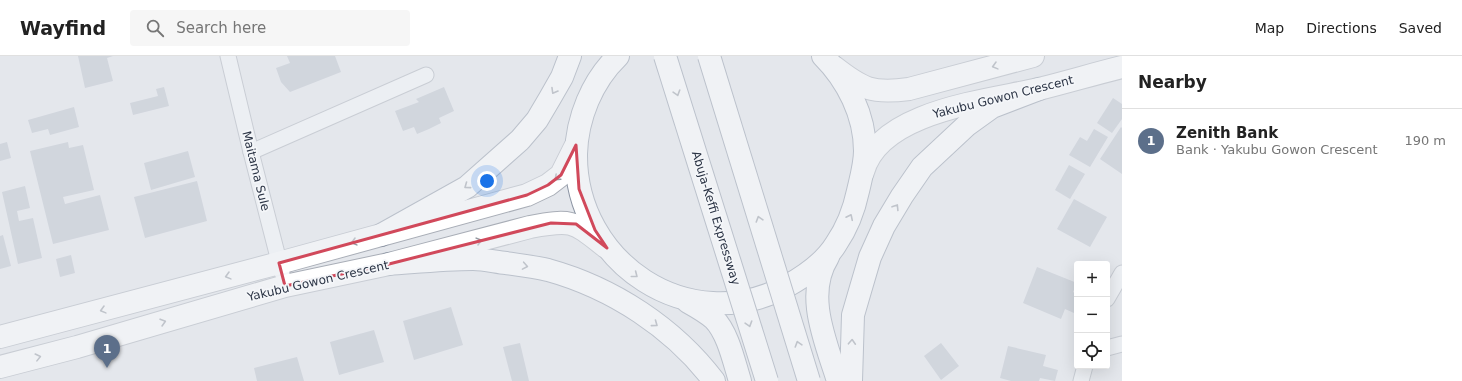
<!DOCTYPE html>
<html lang="en">
<head>
<meta charset="utf-8">
<style>
  body { margin:0; font-family:"DejaVu Sans",sans-serif; background:#f6f6f6; color:#222 }
  .controls { position:absolute; right:12px; bottom:12px; display:grid; overflow:hidden; border-radius:4px; box-shadow:0 4px 16px #0002 }
  .controls button { width:36px; height:36px; display:grid; place-items:center; padding:0; border:0; border-bottom:1px solid #e0e0e0; background:#fff; color:#222; font:20px sans-serif }
  .you { position:absolute; left:487px; top:125px; width:14px; height:14px; margin:-10px; border:3px solid #fff; border-radius:50%; background:#1a73e8; box-shadow:0 0 0 6px #1a73e833 }
  .badge { display:grid; place-items:center; width:26px; height:26px; border-radius:50%; background:#1a73e8; color:#fff; font-size:13px; font-weight:700 }
  .pin { position:absolute; translate:-50% -33px; filter:drop-shadow(0 1px 2px #0008) }
  .pin::after { content:''; position:absolute; top:21px; width:14px; height:12px; background:inherit; clip-path:polygon(0 0,100% 0,50% 100%) }
  .list { margin:0; padding:0; list-style:none }
  h2 { display:flex; justify-content:space-between; align-items:center; height:52px; margin:0; padding:0 16px; font-size:17px }
  h2 small { font-size:13px; font-weight:400; color:#767676 }
  .list li { display:grid; grid-template-columns:26px 1fr auto; gap:12px; align-items:center; box-sizing:border-box; height:64px; padding:0 16px; border-top:1px solid #e0e0e0 }
  .list b { display:block; font-size:15px; white-space:nowrap }
  .list p { margin:0; font-size:13px; white-space:nowrap; color:#767676 }
  .list em { font-size:13px; font-style:normal; color:#767676 }
  .icon { flex:none; width:22px; height:22px; fill:none; stroke:currentColor; stroke-width:2; stroke-linecap:round; stroke-linejoin:round }
  .map { position:relative; flex:none; width:1122px; height:325px; overflow:hidden }
  header { display:flex; align-items:center; gap:24px; box-sizing:border-box; height:56px; padding:0 20px; background:#fff; border-bottom:1px solid #e0e0e0 }
  header strong { font-size:19px }
  nav { display:flex; gap:22px; margin-inline-start:auto; font-size:14px }
  .search { width:280px; height:36px; background:#f6f6f6; display:flex; align-items:center; gap:10px; box-sizing:border-box; padding:0 14px; border-radius:4px; color:#767676; font-size:15px }
  main { display:flex }
  aside { flex:1; background:#fff }
  .map>svg:first-child { display:block }
  .building { fill:#bbc0ca }
  .lines { fill:none; stroke-linecap:round; stroke-linejoin:round }
  .minor-casing { stroke:#a9aeb7; stroke-width:17 }
  .secondary-casing { stroke:#a9aeb7; stroke-width:24 }
  .trunk-casing { stroke:#8b94a3; stroke-width:24 }
  .minor { stroke:#f7f8fa; stroke-width:15 }
  .secondary { stroke:#fff; stroke-width:22 }
  .trunk { stroke:#fff; stroke-width:22 }
  .motorway-bridge-casing { stroke:#8b94a3; stroke-width:24; stroke-linecap:butt }
  .motorway-bridge { stroke:#fff; stroke-width:22 }
  .oneway { stroke:#959aa2 }
  .marked { fill:none; stroke:#d1495b; stroke-width:3; stroke-linejoin:round }
  .labels { text-anchor:middle; stroke-width:3.5; stroke-linejoin:round; paint-order:stroke }
  .street-label { font-size:12px; fill:#2b3445; stroke:#f4f6f9 }
</style>
</head>
<body>
<header>
<strong>Wayfind</strong>
<div class="search"><svg class="icon" aria-label="search" viewBox="0 0 24 24"><circle cx="10" cy="10" r="6"/><path d="M15 15l6 6"/></svg>Search here</div>
<nav><a>Map</a><a>Directions</a><a>Saved</a></nav>
</header>
<main>
<div class="map">
<svg width="1122" height="325" viewBox="0 0 1122 325">
  <rect width="100%" height="100%" fill="#e4e7ec"/>
  <g class="building">
    <path d="M 78,0 L 113,0 L 107,2 L 113,25 L 85,32 Z"/>
    <path d="M 287,0 L 335,0 L 341,16 L 290,36 L 281,26 L 276,12 L 290,7 Z"/>
    <path d="M 164,31 L 169,50 L 133,59 L 130,47 L 158,40 L 156,33 Z"/>
    <path d="M 444,31 L 454,55 L 439,62 L 441,67 L 429,73 L 417,78 L 414,71 L 403,75 L 395,55 L 419,46 L 416,43 Z"/>
    <path d="M 1113,42 L 1122,48 L 1122,63 L 1112,77 L 1097,67 Z"/>
    <path d="M 74,51 L 79,71 L 50,79 L 48,73 L 32,77 L 28,64 Z"/>
    <path d="M 1121,71 L 1122,72 L 1122,118 L 1100,103 Z"/>
    <path d="M 1094,73 L 1108,81 L 1090,111 L 1069,99 L 1080,81 L 1087,85 Z"/>
    <path d="M 7,86 L 11,102 L 0,105 L 0,88 Z"/>
    <path d="M 68,86 L 69,92 L 83,89 L 94,134 L 63,141 L 65,148 L 100,139 L 109,174 L 53,188 L 30,95 Z"/>
    <path d="M 188,95 L 195,121 L 151,134 L 144,107 Z"/>
    <path d="M 1069,109 L 1085,118 L 1070,143 L 1055,134 Z"/>
    <path d="M 197,125 L 207,165 L 145,182 L 134,141 Z"/>
    <path d="M 25,130 L 30,152 L 17,155 L 19,165 L 33,162 L 42,202 L 18,208 L 2,136 Z"/>
    <path d="M 1074,143 L 1107,161 L 1090,191 L 1057,173 Z"/>
    <path d="M 3,179 L 11,210 L 0,213 L 0,180 Z"/>
    <path d="M 71,199 L 75,217 L 60,221 L 56,203 Z"/>
    <path d="M 1037,211 L 1077,227 L 1073,236 L 1077,238 L 1077,250 L 1074,257 L 1065,253 L 1061,263 L 1023,247 Z"/>
    <path d="M 451,251 L 463,289 L 414,304 L 403,265 Z"/>
    <path d="M 374,274 L 384,306 L 339,319 L 330,286 Z"/>
    <path d="M 520,287 L 529,325 L 512,325 L 503,291 Z"/>
    <path d="M 941,287 L 959,310 L 941,324 L 924,300 Z"/>
    <path d="M 1008,290 L 1046,299 L 1043,310 L 1058,314 L 1055,325 L 1040,322 L 1039,325 L 1011,325 L 1000,322 Z"/>
    <path d="M 297,301 L 304,325 L 257,325 L 254,312 Z"/>
  </g>
  <g class="lines">
    <defs>
      <g id="minor">
        <path d="M 228,0 L 251,96 L 282,217"/>
        <path d="M 251,96 L 426,19"/>
        <path d="M 1107,243 L 1122,217"/>
        <path d="M 1107,292 L 1122,288"/>
        <path d="M 1081,325 L 1085,310"/>
      </g>
      <g id="secondary">
        <path d="M 834,11 C 862,33 872,38 909,33 L 1033,0"/>
        <path d="M 863,116 C 879,55 987,45 1039,33 C 1067,26 1094,18 1122,11"/>
        <path d="M 0,281 L 279,207 L 527,139 L 548,129 L 561,119 L 576,89"/>
        <path d="M 0,311 L 77,291 L 285,230 L 389,208 L 530,171 C 573,163 573,165 606,191"/>
      </g>
      <g id="trunk">
        <path d="M 618,0 C 592,25 577,62 576,98 C 575,207 689,283 787,230 C 805,220 825,206 836,188 C 847,172 854,154 858,135 C 861,122 865,108 865,95 C 865,59 847,24 823,0"/>
        <path d="M 381,179 L 467,131 L 520,84 L 537,64 L 550,42 L 562,21 L 570,0"/>
        <path d="M 828,201 C 804,239 826,286 838,325"/>
        <path d="M 389,208 C 417,206 445,203 473,203 C 484,203 496,206 506,207 C 520,209 535,211 548,214 C 613,232 674,272 714,325"/>
        <path d="M 688,246 C 697,251 706,256 714,263 C 728,277 734,306 740,325"/>
        <path d="M 851,325 L 853,259 L 860,235 L 870,201 L 884,170 L 902,140 L 922,111 L 967,69 L 992,51 L 1039,33"/>
      </g>
    </defs>
    <use href="#minor" class="minor-casing"/>
    <use href="#secondary" class="secondary-casing"/>
    <use href="#trunk" class="trunk-casing"/>
    <use href="#minor" class="minor"/>
    <use href="#secondary" class="secondary"/>
    <use href="#trunk" class="trunk"/>
    <defs>
      <g id="motorway-bridge">
        <path d="M 665,0 L 767,325"/>
        <path d="M 709,0 L 809,325"/>
      </g>
    </defs>
    <use href="#motorway-bridge" class="motorway-bridge-casing"/>
    <use href="#motorway-bridge" class="motorway-bridge"/>
  </g>
  <defs><path id="oneway-chevron" d="M-2-3.5L2.5 0L-2 3.5" fill="none" stroke-width="1.6" stroke-linecap="round" stroke-linejoin="round"/></defs>
  <g class="oneway">
    <use href="#oneway-chevron" transform="translate(995 10) rotate(165)"/>
    <use href="#oneway-chevron" transform="translate(554 35) rotate(120)"/>
    <use href="#oneway-chevron" transform="translate(677 37) rotate(73)"/>
    <use href="#oneway-chevron" transform="translate(557 122) rotate(138)"/>
    <use href="#oneway-chevron" transform="translate(467 130) rotate(144)"/>
    <use href="#oneway-chevron" transform="translate(896 151) rotate(-58)"/>
    <use href="#oneway-chevron" transform="translate(850 161) rotate(-64)"/>
    <use href="#oneway-chevron" transform="translate(759 163) rotate(-107)"/>
    <use href="#oneway-chevron" transform="translate(479 185) rotate(-15)"/>
    <use href="#oneway-chevron" transform="translate(354 186) rotate(165)"/>
    <use href="#oneway-chevron" transform="translate(525 210) rotate(10)"/>
    <use href="#oneway-chevron" transform="translate(635 219) rotate(38)"/>
    <use href="#oneway-chevron" transform="translate(228 220) rotate(165)"/>
    <use href="#oneway-chevron" transform="translate(103 254) rotate(165)"/>
    <use href="#oneway-chevron" transform="translate(163 266) rotate(-16)"/>
    <use href="#oneway-chevron" transform="translate(655 268) rotate(36)"/>
    <use href="#oneway-chevron" transform="translate(749 268) rotate(73)"/>
    <use href="#oneway-chevron" transform="translate(852 286) rotate(-87)"/>
    <use href="#oneway-chevron" transform="translate(798 288) rotate(-107)"/>
    <use href="#oneway-chevron" transform="translate(38 301) rotate(-14)"/>
  </g>
  <path d="M0 0H1122V325H0ZM 576,89 L 579,133 L 595,174 L 607,192 L 576,168 L 551,167 L 389,208 L 285,230 L 279,207 L 527,139 L 548,129 L 561,119 Z" fill="#e4e7ec" fill-opacity=".55" fill-rule="evenodd"/>
  <path class="marked" d="M 576,89 L 579,133 L 595,174 L 607,192 L 576,168 L 551,167 L 389,208 L 285,230 L 279,207 L 527,139 L 548,129 L 561,119 Z"/>
  <g class="labels">
    <g class="street-label">
      <text transform="translate(1003 41) rotate(-14)" y="4">Yakubu Gowon Crescent</text>
      <text transform="translate(256 115) rotate(76)" y="4">Maitama Sule</text>
      <text transform="translate(716 162) rotate(73)" y="4">Abuja-Keffi Expressway</text>
      <text transform="translate(318 225) rotate(-13)" y="4">Yakubu Gowon Crescent</text>
    </g>
  </g>
</svg>
<div class="controls">
<button>+</button>
<button>−</button>
<button><svg class="icon" aria-label="locate" viewBox="0 0 24 24"><circle cx="12" cy="12" r="6"/><path d="M12 2v4M12 18v4M2 12h4M18 12h4"/></svg></button>
</div>
<div class="you"></div>
<div class="pin badge" style="left:107px;top:312px;background:#5c6f8a">1</div>
</div>
<aside>
<h2>Nearby<small></small></h2>
<ul class="list">
<li><span class="badge" style="background:#5c6f8a">1</span><div><b>Zenith Bank</b><p>Bank · Yakubu Gowon Crescent</p></div><em>190 m</em></li>
</ul>
</aside>
</main>
</body>
</html>
